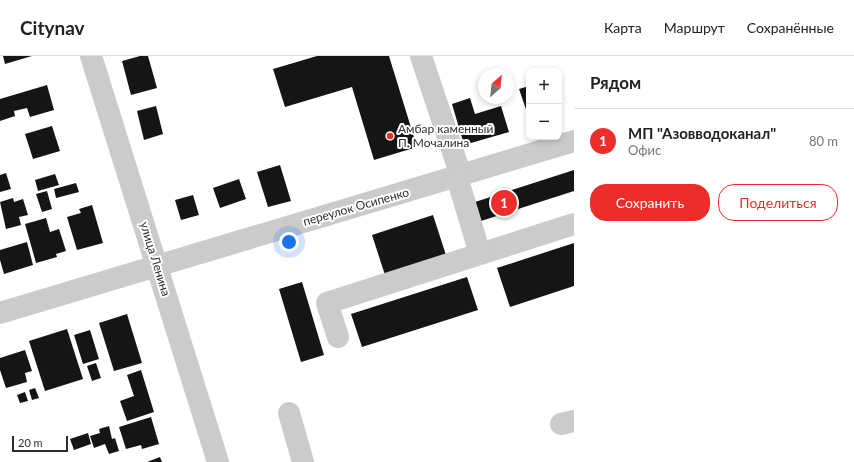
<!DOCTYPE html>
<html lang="ru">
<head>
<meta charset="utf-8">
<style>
  body { margin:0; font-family:Lato,sans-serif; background:#f2f2f2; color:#222 }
  .controls { position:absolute; right:12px; top:12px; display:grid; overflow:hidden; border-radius:8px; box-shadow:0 2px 6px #0003 }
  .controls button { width:36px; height:36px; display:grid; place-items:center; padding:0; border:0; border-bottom:1px solid #e0e0e0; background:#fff; color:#222; font:20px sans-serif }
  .compass { position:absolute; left:478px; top:12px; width:36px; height:36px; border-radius:50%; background:#fff; box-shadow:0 2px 6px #0003; rotate:27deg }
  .scale { position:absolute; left:12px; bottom:10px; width:56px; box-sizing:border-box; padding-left:4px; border:2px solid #2e2e2e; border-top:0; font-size:11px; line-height:14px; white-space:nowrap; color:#2e2e2e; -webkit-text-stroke:3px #fff; paint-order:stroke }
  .you { position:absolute; left:289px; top:186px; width:14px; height:14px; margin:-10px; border:3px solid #fff; border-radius:50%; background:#1a73e8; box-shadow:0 0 0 6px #1a73e833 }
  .badge { display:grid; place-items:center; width:26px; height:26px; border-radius:50%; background:#ec2e2a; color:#fff; font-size:13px; font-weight:700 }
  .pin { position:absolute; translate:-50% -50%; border:2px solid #fff; box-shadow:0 1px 4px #0006 }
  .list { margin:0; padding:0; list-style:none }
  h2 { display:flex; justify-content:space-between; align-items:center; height:52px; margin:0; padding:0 16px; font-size:17px }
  h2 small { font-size:13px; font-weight:400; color:#767676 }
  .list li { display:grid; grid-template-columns:26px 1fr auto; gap:12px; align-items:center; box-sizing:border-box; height:64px; padding:0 16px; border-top:1px solid #e0e0e0 }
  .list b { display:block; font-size:15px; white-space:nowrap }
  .list p { margin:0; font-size:13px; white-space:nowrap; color:#767676 }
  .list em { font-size:13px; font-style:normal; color:#767676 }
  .actions { display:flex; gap:8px; padding:12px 16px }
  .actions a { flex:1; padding:9px 0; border:1px solid #ec2e2a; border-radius:16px; text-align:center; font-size:14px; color:#ec2e2a }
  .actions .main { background:#ec2e2a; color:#fff }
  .map { position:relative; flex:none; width:574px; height:406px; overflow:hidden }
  header { display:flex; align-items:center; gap:24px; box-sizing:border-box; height:56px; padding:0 20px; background:#fff; border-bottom:1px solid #e0e0e0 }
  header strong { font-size:19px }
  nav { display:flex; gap:22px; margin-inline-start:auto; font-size:14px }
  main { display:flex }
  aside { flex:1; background:#fff }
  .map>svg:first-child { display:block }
  .building { fill:#151515 }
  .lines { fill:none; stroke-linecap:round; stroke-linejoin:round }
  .minor { stroke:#cbcbcb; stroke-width:22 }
  .poi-dot { fill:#ec2e2a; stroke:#fff; stroke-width:1.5 }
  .labels { text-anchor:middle; stroke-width:4; stroke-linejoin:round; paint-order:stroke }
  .poi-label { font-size:12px; fill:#2e2e2e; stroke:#fff; text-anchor:start }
  .street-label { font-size:12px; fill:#2e2e2e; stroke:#fff }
</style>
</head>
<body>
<header>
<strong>Citynav</strong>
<nav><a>Карта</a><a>Маршрут</a><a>Сохранённые</a></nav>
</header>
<main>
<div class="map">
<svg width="574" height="406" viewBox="0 0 574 406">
  <rect width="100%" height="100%" fill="#fff"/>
  <g class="building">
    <path d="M 3,0 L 32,0 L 5,8 Z"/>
    <path d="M 140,0 L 148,0 L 157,32 L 131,39 L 122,5 Z"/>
    <path d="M 317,0 L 389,0 L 417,91 L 374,104 L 352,31 L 285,51 L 273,13 Z"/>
    <path d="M 47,29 L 54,54 L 30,61 L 27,52 L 14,55 L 15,60 L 0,65 L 0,43 Z"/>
    <path d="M 529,30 L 529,62 L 519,33 Z"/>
    <path d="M 470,42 L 475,58 L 501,50 L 509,76 L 464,89 L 452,48 Z"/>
    <path d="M 156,50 L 163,78 L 144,84 L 137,55 Z"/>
    <path d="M 52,70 L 60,95 L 33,103 L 25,78 Z"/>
    <path d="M 280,109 L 291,145 L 268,151 L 257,116 Z"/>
    <path d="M 574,114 L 574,135 L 481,165 L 475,146 Z"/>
    <path d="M 6,117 L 11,133 L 0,136 L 0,119 Z"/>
    <path d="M 55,118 L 59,129 L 38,135 L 35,124 Z"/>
    <path d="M 239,123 L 246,143 L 220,152 L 213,132 Z"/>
    <path d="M 76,127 L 79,136 L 56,142 L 54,133 Z"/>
    <path d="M 47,135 L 52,153 L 42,156 L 36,138 Z"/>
    <path d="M 193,139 L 199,159 L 181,164 L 175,144 Z"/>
    <path d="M 13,142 L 14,146 L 23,143 L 28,159 L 19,161 L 21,169 L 6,173 L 0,146 Z"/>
    <path d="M 92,149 L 103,187 L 77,194 L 67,161 L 81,157 L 79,153 Z"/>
    <path d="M 433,159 L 446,199 L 385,219 L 372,179 Z"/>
    <path d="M 46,162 L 50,176 L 59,173 L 66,195 L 56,198 L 57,201 L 36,207 L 25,168 Z"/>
    <path d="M 27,186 L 33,209 L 4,218 L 0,204 L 0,194 Z"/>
    <path d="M 574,187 L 574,230 L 510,251 L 497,212 Z"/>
    <path d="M 467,221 L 478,254 L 362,291 L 351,258 Z"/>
    <path d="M 302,226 L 324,299 L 301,306 L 279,233 Z"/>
    <path d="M 127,258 L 142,307 L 114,315 L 99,267 Z"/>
    <path d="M 67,273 L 83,323 L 45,335 L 29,285 Z"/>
    <path d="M 90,274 L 99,303 L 83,308 L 74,279 Z"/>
    <path d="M 25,294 L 32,315 L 25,317 L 27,326 L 6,332 L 0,314 L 0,302 Z"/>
    <path d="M 96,307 L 101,322 L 92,325 L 87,310 Z"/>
    <path d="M 141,314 L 154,356 L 127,365 L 120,345 L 134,340 L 127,319 Z"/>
    <path d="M 35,332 L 39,342 L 32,344 L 29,334 Z"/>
    <path d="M 25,336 L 28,345 L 20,347 L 17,339 Z"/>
    <path d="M 151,361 L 159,388 L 142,393 L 141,389 L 126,393 L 119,371 Z"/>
    <path d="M 109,370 L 112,383 L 115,382 L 119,395 L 109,398 L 105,388 L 94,392 L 90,380 L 100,377 L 99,373 Z"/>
    <path d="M 88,377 L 91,388 L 74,394 L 70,383 Z"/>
    <path d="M 160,401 L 162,406 L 147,406 Z"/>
  </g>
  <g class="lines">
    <g class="minor">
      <path d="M 91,0 L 218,406"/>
      <path d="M 421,0 L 461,120"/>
      <path d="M 480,198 L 574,168"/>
      <path d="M 0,257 L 574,85"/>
      <path d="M 338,281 L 327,247 L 480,198 L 457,121"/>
      <path d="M 289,357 L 303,406"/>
      <path d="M 561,368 L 574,365"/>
    </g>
  </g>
  <circle class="poi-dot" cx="390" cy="80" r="4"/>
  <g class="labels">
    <g class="poi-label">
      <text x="398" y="77">Амбар каменный<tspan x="398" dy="14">П. Мочалина</tspan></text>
    </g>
    <g class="street-label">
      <text transform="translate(356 151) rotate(-16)" y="4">переулок Осипенко</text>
      <text transform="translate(155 203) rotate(73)" y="4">улица Ленина</text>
    </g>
  </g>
</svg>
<div class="controls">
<button>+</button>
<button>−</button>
</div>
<svg class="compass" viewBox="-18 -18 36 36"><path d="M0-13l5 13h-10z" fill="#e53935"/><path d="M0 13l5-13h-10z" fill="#767676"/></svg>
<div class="scale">20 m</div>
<div class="you"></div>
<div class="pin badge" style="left:504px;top:147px">1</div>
</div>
<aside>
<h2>Рядом<small></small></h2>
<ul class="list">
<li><span class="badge">1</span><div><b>МП &quot;Азовводоканал&quot;</b><p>Офис</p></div><em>80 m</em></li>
</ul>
<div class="actions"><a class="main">Сохранить</a><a>Поделиться</a></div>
</aside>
</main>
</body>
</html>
